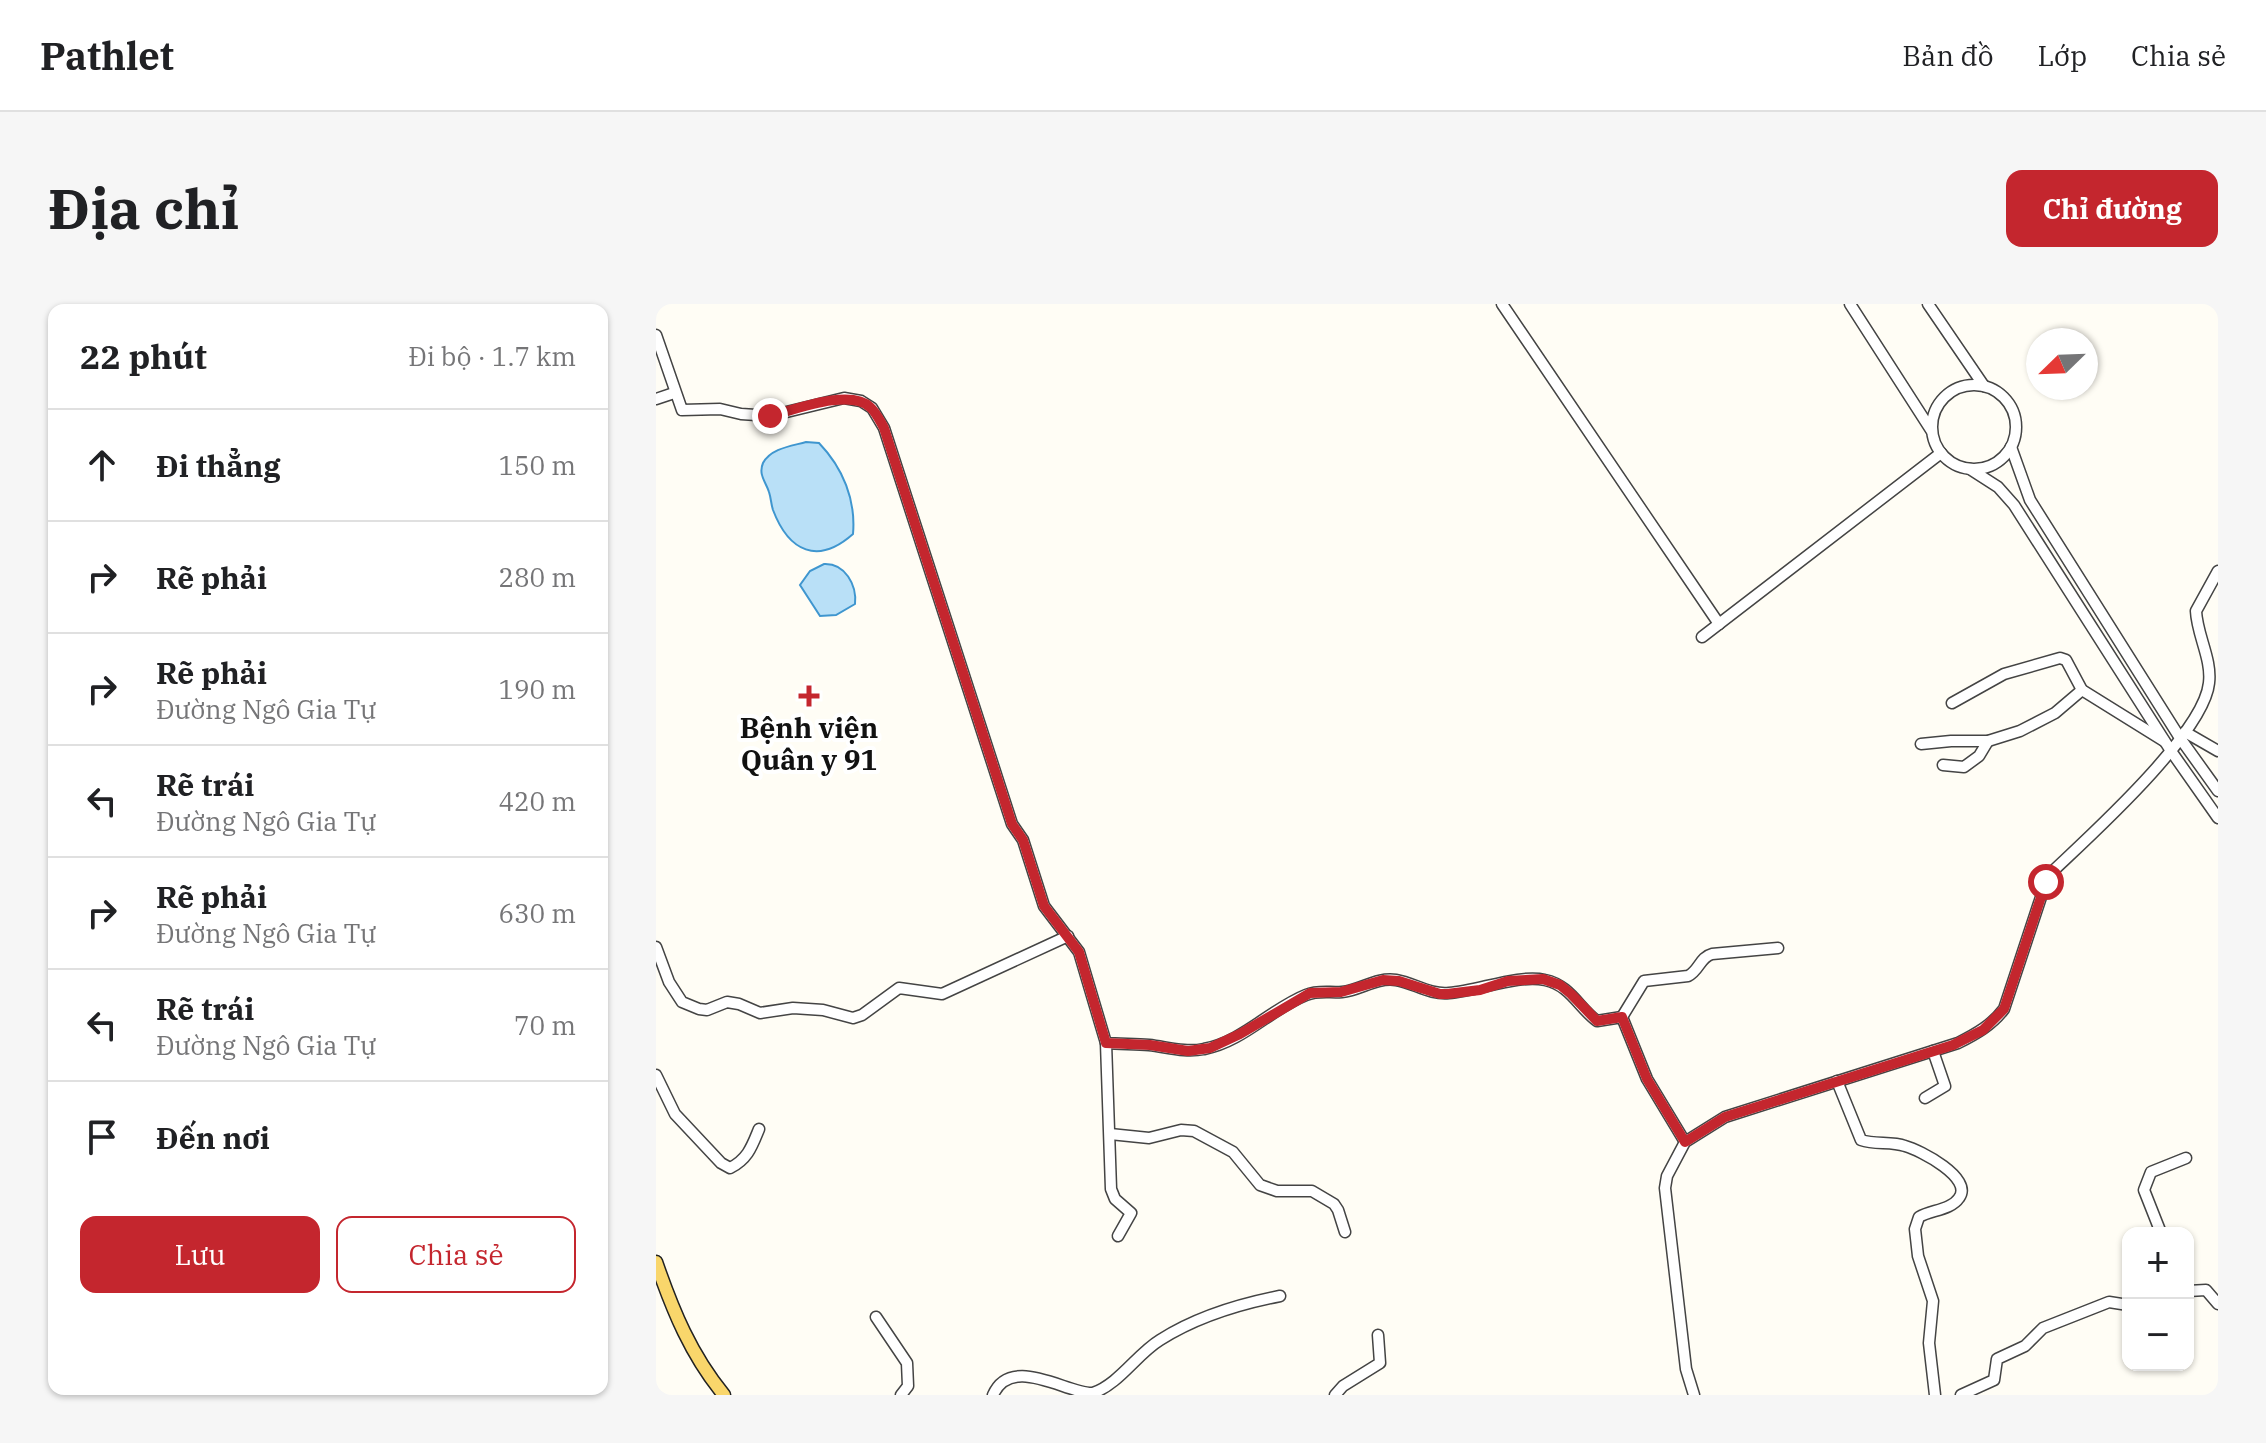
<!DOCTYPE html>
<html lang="vi">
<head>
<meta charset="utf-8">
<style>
  body { margin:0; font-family:"IBM Plex Serif",serif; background:#f6f6f6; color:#202124 }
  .controls { position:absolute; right:24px; bottom:24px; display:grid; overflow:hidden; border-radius:16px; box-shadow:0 2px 6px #0004 }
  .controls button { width:72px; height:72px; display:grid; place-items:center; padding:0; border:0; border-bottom:2px solid #e0e0e0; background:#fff; color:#202124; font:40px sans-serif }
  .compass { position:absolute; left:1370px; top:24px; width:72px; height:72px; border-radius:50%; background:#fff; box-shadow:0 2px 6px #0004; rotate:247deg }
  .stop { position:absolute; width:24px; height:24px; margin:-18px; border:6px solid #c4262e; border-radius:50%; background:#fff }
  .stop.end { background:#c4262e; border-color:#fff; box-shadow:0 2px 8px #0008 }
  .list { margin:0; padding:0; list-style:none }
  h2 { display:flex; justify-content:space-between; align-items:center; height:104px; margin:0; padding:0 32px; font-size:34px }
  h2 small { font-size:26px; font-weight:400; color:#757577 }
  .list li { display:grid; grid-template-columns:52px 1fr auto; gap:24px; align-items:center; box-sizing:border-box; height:112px; padding:0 32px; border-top:2px solid #e0e0e0 }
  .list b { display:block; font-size:30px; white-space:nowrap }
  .list p { margin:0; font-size:26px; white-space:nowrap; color:#757577 }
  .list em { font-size:26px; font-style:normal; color:#757577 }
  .actions { display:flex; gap:16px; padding:24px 32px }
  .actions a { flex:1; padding:18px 0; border:2px solid #c4262e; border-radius:16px; text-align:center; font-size:28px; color:#c4262e }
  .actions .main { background:#c4262e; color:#fff }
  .icon { flex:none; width:44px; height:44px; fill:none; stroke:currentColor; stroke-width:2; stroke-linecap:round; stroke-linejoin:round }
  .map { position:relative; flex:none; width:1562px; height:1091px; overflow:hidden; border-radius:16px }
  header { display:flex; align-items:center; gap:48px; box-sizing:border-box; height:112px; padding:0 40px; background:#fff; border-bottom:2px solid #e0e0e0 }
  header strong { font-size:38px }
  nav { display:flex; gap:44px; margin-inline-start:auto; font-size:28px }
  .intro { display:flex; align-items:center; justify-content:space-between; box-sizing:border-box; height:192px; padding:0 48px }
  h1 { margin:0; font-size:56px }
  .button { padding:20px 36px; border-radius:16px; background:#c4262e; color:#fff; font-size:28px; font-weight:700 }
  main { display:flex; gap:48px; padding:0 48px }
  aside { flex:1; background:#fff; border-radius:16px; box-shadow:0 2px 6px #0004 }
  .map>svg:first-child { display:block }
  .water { fill:#b9e0f7; stroke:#3f96cf; stroke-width:2 }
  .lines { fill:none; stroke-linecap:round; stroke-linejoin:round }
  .minor-casing { stroke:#444; stroke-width:13 }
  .major-casing { stroke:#222; stroke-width:15 }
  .minor { stroke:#fff; stroke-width:10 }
  .major { stroke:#f9d66b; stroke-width:12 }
  .route { stroke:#c4262e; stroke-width:10 }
  .poi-dot { fill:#c4262e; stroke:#fff; stroke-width:3 }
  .labels { text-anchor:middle; stroke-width:8; stroke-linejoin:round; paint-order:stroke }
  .poi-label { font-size:28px; font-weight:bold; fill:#111; stroke:#fff }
</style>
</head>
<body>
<header>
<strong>Pathlet</strong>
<nav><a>Bản đồ</a><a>Lớp</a><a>Chia sẻ</a></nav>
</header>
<div class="intro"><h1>Địa chỉ</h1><a class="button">Chỉ đường</a></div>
<main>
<aside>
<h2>22 phút<small>Đi bộ · 1.7 km</small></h2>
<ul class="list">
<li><svg class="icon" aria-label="ahead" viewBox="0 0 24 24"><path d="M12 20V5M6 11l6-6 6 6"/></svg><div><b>Đi thẳng</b></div><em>150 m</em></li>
<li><svg class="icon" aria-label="right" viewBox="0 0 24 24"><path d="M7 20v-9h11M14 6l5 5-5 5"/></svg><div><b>Rẽ phải</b></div><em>280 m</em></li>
<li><svg class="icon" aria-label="right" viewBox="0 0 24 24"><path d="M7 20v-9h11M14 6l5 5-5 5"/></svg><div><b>Rẽ phải</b><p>Đường Ngô Gia Tự</p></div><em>190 m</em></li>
<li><svg class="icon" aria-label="left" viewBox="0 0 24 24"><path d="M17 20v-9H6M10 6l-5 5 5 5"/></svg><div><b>Rẽ trái</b><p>Đường Ngô Gia Tự</p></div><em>420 m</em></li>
<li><svg class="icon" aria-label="right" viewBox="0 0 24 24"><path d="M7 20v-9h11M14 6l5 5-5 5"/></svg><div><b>Rẽ phải</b><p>Đường Ngô Gia Tự</p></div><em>630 m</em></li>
<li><svg class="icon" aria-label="left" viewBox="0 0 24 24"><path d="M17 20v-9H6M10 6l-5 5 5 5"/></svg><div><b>Rẽ trái</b><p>Đường Ngô Gia Tự</p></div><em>70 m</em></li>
<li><svg class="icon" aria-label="arrive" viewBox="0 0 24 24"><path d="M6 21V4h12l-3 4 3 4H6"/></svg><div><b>Đến nơi</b></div></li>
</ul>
<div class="actions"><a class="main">Lưu</a><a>Chia sẻ</a></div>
</aside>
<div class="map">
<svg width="1562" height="1091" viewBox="0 0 1562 1091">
  <rect width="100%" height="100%" fill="#fffdf5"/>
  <g class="water">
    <path d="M 150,138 L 163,139 C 187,164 200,196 197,230 C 162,261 133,248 117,206 C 115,200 115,194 113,188 C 110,178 102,171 107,159 C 115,144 136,142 150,138 Z"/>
    <path d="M 168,260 C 189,259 201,281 199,300 L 180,311 L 164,312 L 144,281 L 154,267 Z"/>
  </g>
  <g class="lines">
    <defs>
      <g id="minor">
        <path d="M 846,0 L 1063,320"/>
        <path d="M 1194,0 L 1275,126"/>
        <path d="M 1272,0 L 1328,82"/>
        <path d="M 0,31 L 26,106 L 64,105 L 85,110 L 114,112 L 188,94 L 205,97 L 216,104 L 228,124 L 356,520 L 367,536 L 388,602 L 423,648 L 450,739 C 464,740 479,740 493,741 C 511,743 529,749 548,745 C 586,738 615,705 650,691 C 662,686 674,689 686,688 C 705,686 720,673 740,676 C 758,679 774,691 793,689 C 822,687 863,670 889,676 C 914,681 923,704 941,717 L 966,713 L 991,775 L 1029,838"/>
        <circle cx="1318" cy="123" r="42"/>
        <path d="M 0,95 L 18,89"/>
        <path d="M 1355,143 L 1374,196 L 1524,434 L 1562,487"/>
        <path d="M 1314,165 L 1342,183 L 1358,201 L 1515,447 L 1562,514"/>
        <path d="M 1046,333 L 1285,149"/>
        <path d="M 1296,399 L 1348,370 L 1404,354 L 1410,356 L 1426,386 L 1508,437"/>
        <path d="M 1529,428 L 1562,447"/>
        <path d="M 1265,440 L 1295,437 L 1332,437 L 1364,427 L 1399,409 L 1426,386"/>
        <path d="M 1287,461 L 1308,463 L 1323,452 L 1332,437"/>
        <path d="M 0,643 L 13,678 L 26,698 L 43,705 L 51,706 L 71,698 L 83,700 L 104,709 L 137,704 L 167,706 L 197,714 L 206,711 L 243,684 L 286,690 L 412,632"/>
        <path d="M 966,713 L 988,677 L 1032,672 C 1043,667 1044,653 1056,650 L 1122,644"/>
        <path d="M 450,739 L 455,885 L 459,895 L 475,909 L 462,932"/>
        <path d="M 0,771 L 19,810 L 65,859 L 74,864 C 92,855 96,842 103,825"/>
        <path d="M 1181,777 L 1205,836 C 1219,841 1235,837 1249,842 C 1264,846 1318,874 1303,894 C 1295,906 1275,906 1263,913 L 1259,925 L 1262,952 L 1277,997 L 1273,1039 L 1279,1091"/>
        <path d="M 1269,794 L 1289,782 L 1277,747"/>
        <path d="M 454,830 L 493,834 L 525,826 L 538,827 L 577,848 L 604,881 L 621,887 L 656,887 L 678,900 L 682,906 L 689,928"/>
        <path d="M 1505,929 L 1488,886 L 1495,868 L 1530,854"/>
        <path d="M 1532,987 L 1550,986 L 1562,1000"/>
        <path d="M 220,1013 L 251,1059 L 252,1082 L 245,1091"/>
        <path d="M 337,1091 C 355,1049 413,1091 437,1089 C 463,1080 481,1050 504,1036 C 540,1013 583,1000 624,992"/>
        <path d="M 679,1091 L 687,1082 L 724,1059 L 722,1031"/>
        <path d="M 1038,1091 L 1030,1065 L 1009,884 L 1011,872 L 1029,838 L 1069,813 L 1302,739 C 1320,730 1336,721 1348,705 L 1390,578 L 1398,566 C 1436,530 1548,429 1553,379 C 1556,355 1541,331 1540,307 L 1562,267"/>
        <path d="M 1305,1091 L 1338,1076 L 1341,1055 L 1369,1042 L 1387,1024 L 1453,998 L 1472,1001"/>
      </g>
      <path id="major" d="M 0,958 C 17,1007 35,1051 68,1091"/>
    </defs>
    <use href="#minor" class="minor-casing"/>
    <use href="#major" class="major-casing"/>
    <use href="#minor" class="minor"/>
    <use href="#major" class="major"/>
  </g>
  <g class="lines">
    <path class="route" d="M 114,112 C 138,106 194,84 214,103 C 220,108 224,117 228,124 L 356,520 L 367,536 L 388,602 L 423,648 L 450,739 L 494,741 L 532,747 L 554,744 L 584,730 L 654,689 L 685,688 L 727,676 L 743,677 L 784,690 L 791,690 L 824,686 L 852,677 L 887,675 L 904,681 L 915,690 L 941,717 L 966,713 L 991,775 L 1029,838 L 1069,813 L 1297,741 L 1327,726 L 1348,705 L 1390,578"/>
  </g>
  <path class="poi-dot" d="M149 380h8v8h8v8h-8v8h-8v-8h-8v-8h8z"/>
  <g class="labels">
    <g class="poi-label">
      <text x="153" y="434">Bệnh viện<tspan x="153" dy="32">Quân y 91</tspan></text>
    </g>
  </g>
</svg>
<div class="controls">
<button>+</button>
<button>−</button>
</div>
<svg class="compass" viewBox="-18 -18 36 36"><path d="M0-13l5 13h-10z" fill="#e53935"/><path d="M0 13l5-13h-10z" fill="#757577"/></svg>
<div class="stop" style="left:1390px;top:578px"></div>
<div class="stop end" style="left:114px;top:112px"></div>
</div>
</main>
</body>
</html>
